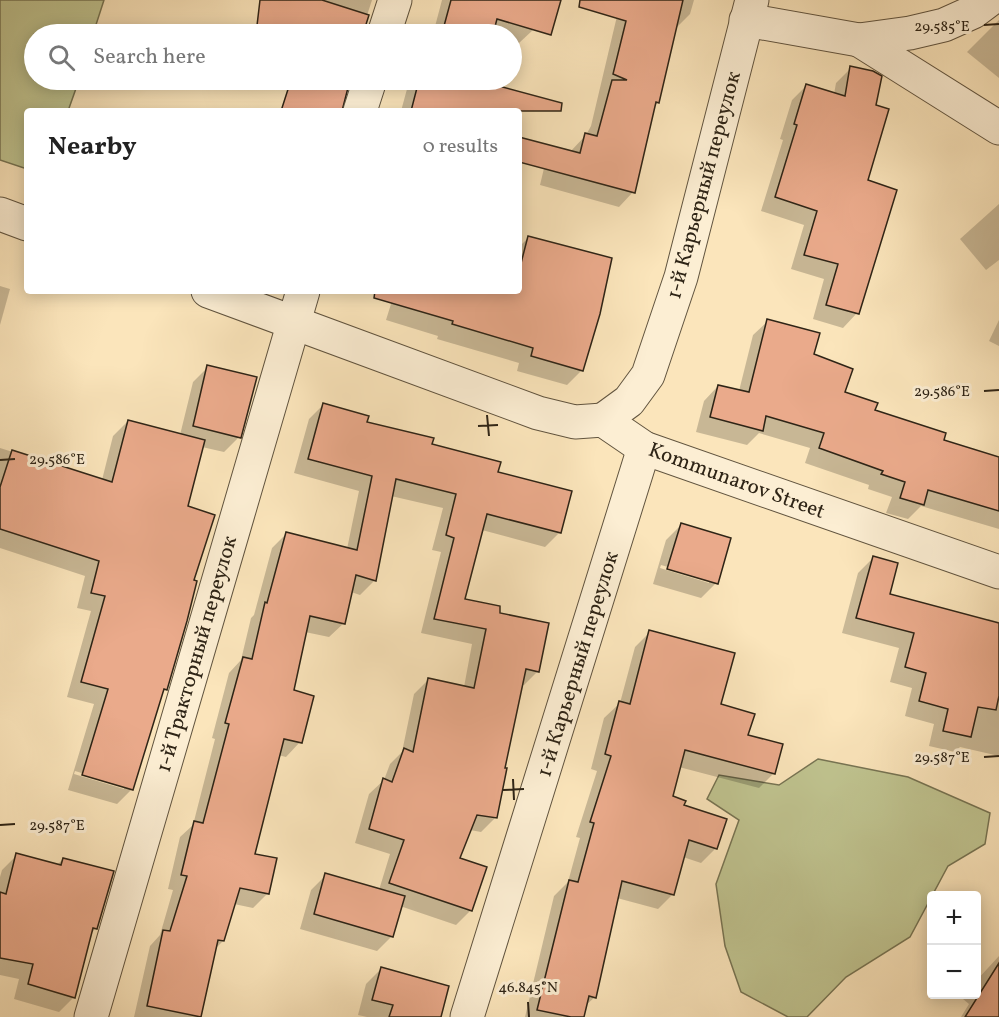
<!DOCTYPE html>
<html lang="en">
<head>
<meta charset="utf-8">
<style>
  body { margin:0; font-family:Vollkorn,serif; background:#f2f2f2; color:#222 }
  .controls { position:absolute; right:18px; bottom:18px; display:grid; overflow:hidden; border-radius:6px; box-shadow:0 3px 15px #0003 }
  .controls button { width:54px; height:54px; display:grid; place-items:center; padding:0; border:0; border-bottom:2px solid #e0e0e0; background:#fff; color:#222; font:30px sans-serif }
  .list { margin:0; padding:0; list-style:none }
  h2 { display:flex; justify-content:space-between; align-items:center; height:78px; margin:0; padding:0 24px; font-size:26px }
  h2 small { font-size:20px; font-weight:400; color:#767676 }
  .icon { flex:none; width:33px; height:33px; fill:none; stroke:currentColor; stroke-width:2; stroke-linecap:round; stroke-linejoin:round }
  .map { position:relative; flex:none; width:999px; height:1017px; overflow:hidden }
  .search { position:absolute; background:#fff; box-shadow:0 3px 15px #0003; left:24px; top:24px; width:498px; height:66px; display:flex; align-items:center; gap:15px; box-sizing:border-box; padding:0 21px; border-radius:33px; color:#767676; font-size:22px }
  .panel { position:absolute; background:#fff; box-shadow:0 3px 15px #0003; left:24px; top:108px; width:498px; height:186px; border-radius:6px }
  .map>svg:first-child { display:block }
  .green { fill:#c0c490; stroke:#777453; stroke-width:1.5 }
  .shadow { fill:#0003; fill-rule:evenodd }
  .building { fill:#eaaa8b; stroke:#2e2416; stroke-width:1.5 }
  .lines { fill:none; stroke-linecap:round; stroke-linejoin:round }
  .minor-casing { stroke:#61543f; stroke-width:35 }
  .minor { stroke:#fceed3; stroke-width:33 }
  .ticks { fill:none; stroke:#2e2416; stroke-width:2 }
  .labels { text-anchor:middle; stroke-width:6; stroke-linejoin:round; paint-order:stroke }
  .street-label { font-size:21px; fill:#2e2416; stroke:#fceed3 }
  .ticks-label { font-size:15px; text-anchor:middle; fill:#2e2416; stroke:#fceed3; stroke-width:6; stroke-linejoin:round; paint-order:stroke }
</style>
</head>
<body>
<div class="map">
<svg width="999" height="1017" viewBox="0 0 999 1017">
  <rect width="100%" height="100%" fill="#fbe5bb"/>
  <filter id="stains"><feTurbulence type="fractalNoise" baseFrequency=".00333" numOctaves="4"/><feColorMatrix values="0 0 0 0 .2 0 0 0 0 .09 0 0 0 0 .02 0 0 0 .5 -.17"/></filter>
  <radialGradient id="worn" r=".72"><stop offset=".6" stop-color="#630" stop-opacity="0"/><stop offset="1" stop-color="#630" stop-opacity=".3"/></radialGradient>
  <g class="green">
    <path d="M 0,0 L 104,0 L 93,34 L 34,34 L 34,80 L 79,80 L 68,111 L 27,111 L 27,169 L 0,160 Z"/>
    <path d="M 818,759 L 908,777 L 990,813 L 985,844 L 948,866 L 910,937 L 846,977 L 807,1017 L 788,1017 L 741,992 L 725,946 L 716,884 L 739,820 L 707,799 L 719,775 L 779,785 Z"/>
  </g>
  <g class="shadow">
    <path d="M 274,0 L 372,0 L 361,34 L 260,34 L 270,5 Z"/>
    <path d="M 442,0 L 540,0 L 533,30 L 519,43 L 512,41 L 512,34 L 433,34 Z"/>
    <path d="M 628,0 L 694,0 L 690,14 L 675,29 L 658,102 L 654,107 L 633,192 L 619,207 L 540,185 L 545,164 L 570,152 L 586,135 L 591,126 L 617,16 Z"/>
    <path d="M 999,20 L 999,78 L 967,52 Z"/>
    <path d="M 851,68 L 875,107 L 866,181 L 857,313 L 843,328 L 813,319 L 824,279 L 791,269 L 804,225 L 761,211 L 783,140 L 780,139 L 792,100 L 807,85 L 834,94 L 836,83 Z"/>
    <path d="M 300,80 L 348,80 L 334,93 Z"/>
    <path d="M 416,80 L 486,80 L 485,84 L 526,95 L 519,119 L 519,111 L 401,111 L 407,89 Z"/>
    <path d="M 999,204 L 999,260 L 986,270 L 960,239 Z"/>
    <path d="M 528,238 L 582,370 L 567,385 L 517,371 L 519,363 L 437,339 L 438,336 L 386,320 L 395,291 L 519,291 L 519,247 Z"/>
    <path d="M 0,286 L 10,289 L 0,325 Z"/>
    <path d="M 999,320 L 999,346 L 989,341 Z"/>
    <path d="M 768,321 L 813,355 L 843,393 L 873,411 L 942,441 L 999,459 L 999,529 L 921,506 L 908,519 L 886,513 L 892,497 L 868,489 L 869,485 L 805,463 L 810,448 L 759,433 L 747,445 L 696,432 L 704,401 L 718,386 L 739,391 L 753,335 Z"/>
    <path d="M 208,367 L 239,437 L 224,452 L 202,447 L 187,507 L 193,581 L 166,689 L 161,694 L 132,789 L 117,804 L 68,790 L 94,704 L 67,697 L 91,611 L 77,608 L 85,576 L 0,548 L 0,448 L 102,480 L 113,436 L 128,421 L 180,435 L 193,382 ZM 75,771 L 124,786 L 124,789 L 74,774 Z"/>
    <path d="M 323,405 L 365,423 L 431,445 L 497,473 L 560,532 L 545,547 L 482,530 L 463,600 L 499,615 L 538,671 L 524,685 L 521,685 L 495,818 L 481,832 L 470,830 L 458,859 L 471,910 L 456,925 L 400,906 L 392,936 L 377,951 L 300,929 L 311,890 L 326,875 L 379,890 L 390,854 L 355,843 L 369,794 L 384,780 L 390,764 L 402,752 L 414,694 L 428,680 L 464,687 L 472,644 L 421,633 L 441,552 L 432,550 L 443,508 L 391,496 L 375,580 L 360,595 L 351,592 L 344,623 L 329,637 L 305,632 L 292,691 L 300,742 L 286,757 L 278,755 L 253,855 L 275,860 L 267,894 L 253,908 L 234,904 L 223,941 L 215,949 L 200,1017 L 134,1017 L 150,946 L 160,935 L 173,890 L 168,889 L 180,837 L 193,825 L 215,739 L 212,738 L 229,673 L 241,660 L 251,618 L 254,615 L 272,548 L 286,534 L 347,549 L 359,491 L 294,473 L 309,419 Z"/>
    <path d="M 681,525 L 716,583 L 701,598 L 653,584 L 666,540 ZM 661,565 L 709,579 L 709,583 L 660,568 Z"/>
    <path d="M 873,558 L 888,596 L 986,621 L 988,619 L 999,622 L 999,756 L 960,747 L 955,752 L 929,746 L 934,724 L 905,716 L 912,688 L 890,682 L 899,648 L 842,633 L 858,573 Z"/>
    <path d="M 650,632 L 746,736 L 774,773 L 759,788 L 679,767 L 671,797 L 682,806 L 716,848 L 701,863 L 683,857 L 673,894 L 658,909 L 617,898 L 595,997 L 585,1006 L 583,1017 L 525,1017 L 554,896 L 568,882 L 580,838 L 576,837 L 597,771 L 591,769 L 604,718 L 620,703 L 635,647 Z"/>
    <path d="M 17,855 L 57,865 L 63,859 L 96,928 L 90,934 L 74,997 L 59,1012 L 14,999 L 19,979 L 0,975 L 0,877 L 2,870 Z"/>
    <path d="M 999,956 L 999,1017 L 961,1017 L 969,1004 L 963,999 L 966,994 L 976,994 L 976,981 Z"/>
    <path d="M 381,969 L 439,1017 L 367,1017 L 358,1015 L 366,984 Z"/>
  </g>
  <g class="building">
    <path d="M 260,0 L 322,0 L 369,15 L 363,34 L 256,34 Z"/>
    <path d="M 451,0 L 561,0 L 551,35 L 497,19 L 493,34 L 475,34 L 444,26 Z"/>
    <path d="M 580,0 L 683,0 L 659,103 L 656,102 L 635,193 L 519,162 L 519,137 L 580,153 L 585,133 L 597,136 L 612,80 L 627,80 L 613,74 L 626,21 L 579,7 Z"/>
    <path d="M 850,66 L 873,71 L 882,76 L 876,105 L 889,109 L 868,180 L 897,190 L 859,314 L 826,305 L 838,264 L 804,255 L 817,211 L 775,197 L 797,125 L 794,124 L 806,84 L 845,96 Z"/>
    <path d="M 291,80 L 350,80 L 342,111 L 281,111 Z"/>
    <path d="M 419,80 L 476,80 L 562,103 L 561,111 L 411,111 Z"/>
    <path d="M 528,236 L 612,258 L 600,314 L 583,371 L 531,356 L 533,348 L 452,324 L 453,321 L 374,298 L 375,291 L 519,291 L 519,271 Z"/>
    <path d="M 767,319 L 820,333 L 814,354 L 853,369 L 845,392 L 878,403 L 875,410 L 946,433 L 944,440 L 999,457 L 999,511 L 928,490 L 924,505 L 900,498 L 905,482 L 881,474 L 883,471 L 819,448 L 824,433 L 766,416 L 763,431 L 710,417 L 718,385 L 749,392 Z"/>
    <path d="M 207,365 L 257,377 L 241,438 L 193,426 Z"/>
    <path d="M 323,403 L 369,416 L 367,422 L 434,438 L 432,444 L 501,462 L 498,472 L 572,491 L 561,533 L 487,514 L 465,599 L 500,606 L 500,613 L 549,623 L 539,672 L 526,669 L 505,768 L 507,768 L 497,818 L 477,815 L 460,858 L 487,867 L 472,911 L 389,883 L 404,840 L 369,829 L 383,778 L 392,782 L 404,748 L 413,752 L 428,678 L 474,688 L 486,629 L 434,619 L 454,538 L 446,535 L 456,494 L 396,479 L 376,581 L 356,575 L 345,624 L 310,616 L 294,690 L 314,696 L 302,743 L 284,739 L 255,854 L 277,858 L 269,894 L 240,888 L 224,941 L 218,940 L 201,1017 L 147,1006 L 163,930 L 170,931 L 187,876 L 181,875 L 194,821 L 203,823 L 229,724 L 225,723 L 243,657 L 252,659 L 265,602 L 267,603 L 286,532 L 357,550 L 372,476 L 308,459 Z"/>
    <path d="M 128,420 L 205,440 L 188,506 L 215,515 L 194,580 L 197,581 L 187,621 L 167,690 L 164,689 L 133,790 L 82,775 L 108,689 L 81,682 L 105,596 L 91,593 L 99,561 L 0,529 L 0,487 L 12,450 L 112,482 Z"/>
    <path d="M 681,523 L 731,538 L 718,584 L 667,569 Z"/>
    <path d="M 873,556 L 898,563 L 890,594 L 999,623 L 999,696 L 996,710 L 978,707 L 971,737 L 943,731 L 948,709 L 919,701 L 926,673 L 905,667 L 914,633 L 856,618 Z"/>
    <path d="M 649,630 L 735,653 L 721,704 L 755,714 L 748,735 L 783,744 L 775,774 L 685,750 L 673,796 L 686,801 L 684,805 L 727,819 L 717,849 L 689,840 L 674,895 L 622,881 L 596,998 L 589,996 L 584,1017 L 571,1017 L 537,1010 L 569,880 L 578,882 L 594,823 L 590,822 L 611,756 L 605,754 L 619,701 L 630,704 Z"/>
    <path d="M 16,853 L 61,865 L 63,858 L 114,871 L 97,929 L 93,928 L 75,998 L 28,984 L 33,964 L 0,958 L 0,892 L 6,894 Z"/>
    <path d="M 325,873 L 405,896 L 393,937 L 314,914 Z"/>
    <path d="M 999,963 L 999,1017 L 965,1017 Z"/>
    <path d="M 381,967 L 449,986 L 441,1017 L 389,1017 L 393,1005 L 372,1000 Z"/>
  </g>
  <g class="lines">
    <defs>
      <g id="minor">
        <path d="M 746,20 L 859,40 L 910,33 L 944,25 L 973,12 L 989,0"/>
        <path d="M 384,34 L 395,0"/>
        <path d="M 859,40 L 999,128"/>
        <path d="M 360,111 L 370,80"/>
        <path d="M 0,214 L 27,224"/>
        <path d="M 208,291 L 538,413 L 575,422 L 603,420 L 644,448 L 999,572"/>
        <path d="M 603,420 L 629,401 L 648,375 L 681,277 L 752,0"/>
        <path d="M 91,1017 L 303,291"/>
        <path d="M 467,1017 L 644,448"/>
      </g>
    </defs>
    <use href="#minor" class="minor-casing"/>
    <use href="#minor" class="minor"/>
  </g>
  <path class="ticks" d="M 984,25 L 999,24M 984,391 L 999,390M 487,415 L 489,436M 478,426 L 498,425M 0,460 L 15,459M 984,757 L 999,756M 513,779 L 514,800M 503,790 L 524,789M 0,825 L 15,824M 528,1002 L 529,1017"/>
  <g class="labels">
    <g class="street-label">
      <text transform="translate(703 185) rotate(-75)" y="7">1-й Карьерный переулок</text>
      <text transform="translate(737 480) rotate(20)" y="7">Kommunarov Street</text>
      <text transform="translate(196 654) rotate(-74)" y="7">1-й Тракторный переулок</text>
      <text transform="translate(577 664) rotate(-73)" y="7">1-й Карьерный переулок</text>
    </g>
  </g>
  <g class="ticks-label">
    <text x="942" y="31">29.585°E</text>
    <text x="942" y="396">29.586°E</text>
    <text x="57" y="464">29.586°E</text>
    <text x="942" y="762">29.587°E</text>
    <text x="57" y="830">29.587°E</text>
    <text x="528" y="992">46.845°N</text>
  </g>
  <rect width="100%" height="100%" filter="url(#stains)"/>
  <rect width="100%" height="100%" fill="url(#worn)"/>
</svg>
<div class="controls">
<button>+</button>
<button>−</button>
</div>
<div class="search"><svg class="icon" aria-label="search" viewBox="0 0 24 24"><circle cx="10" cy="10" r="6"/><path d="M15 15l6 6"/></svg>Search here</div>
<section class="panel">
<h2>Nearby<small>0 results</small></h2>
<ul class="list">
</ul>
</section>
</div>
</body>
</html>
